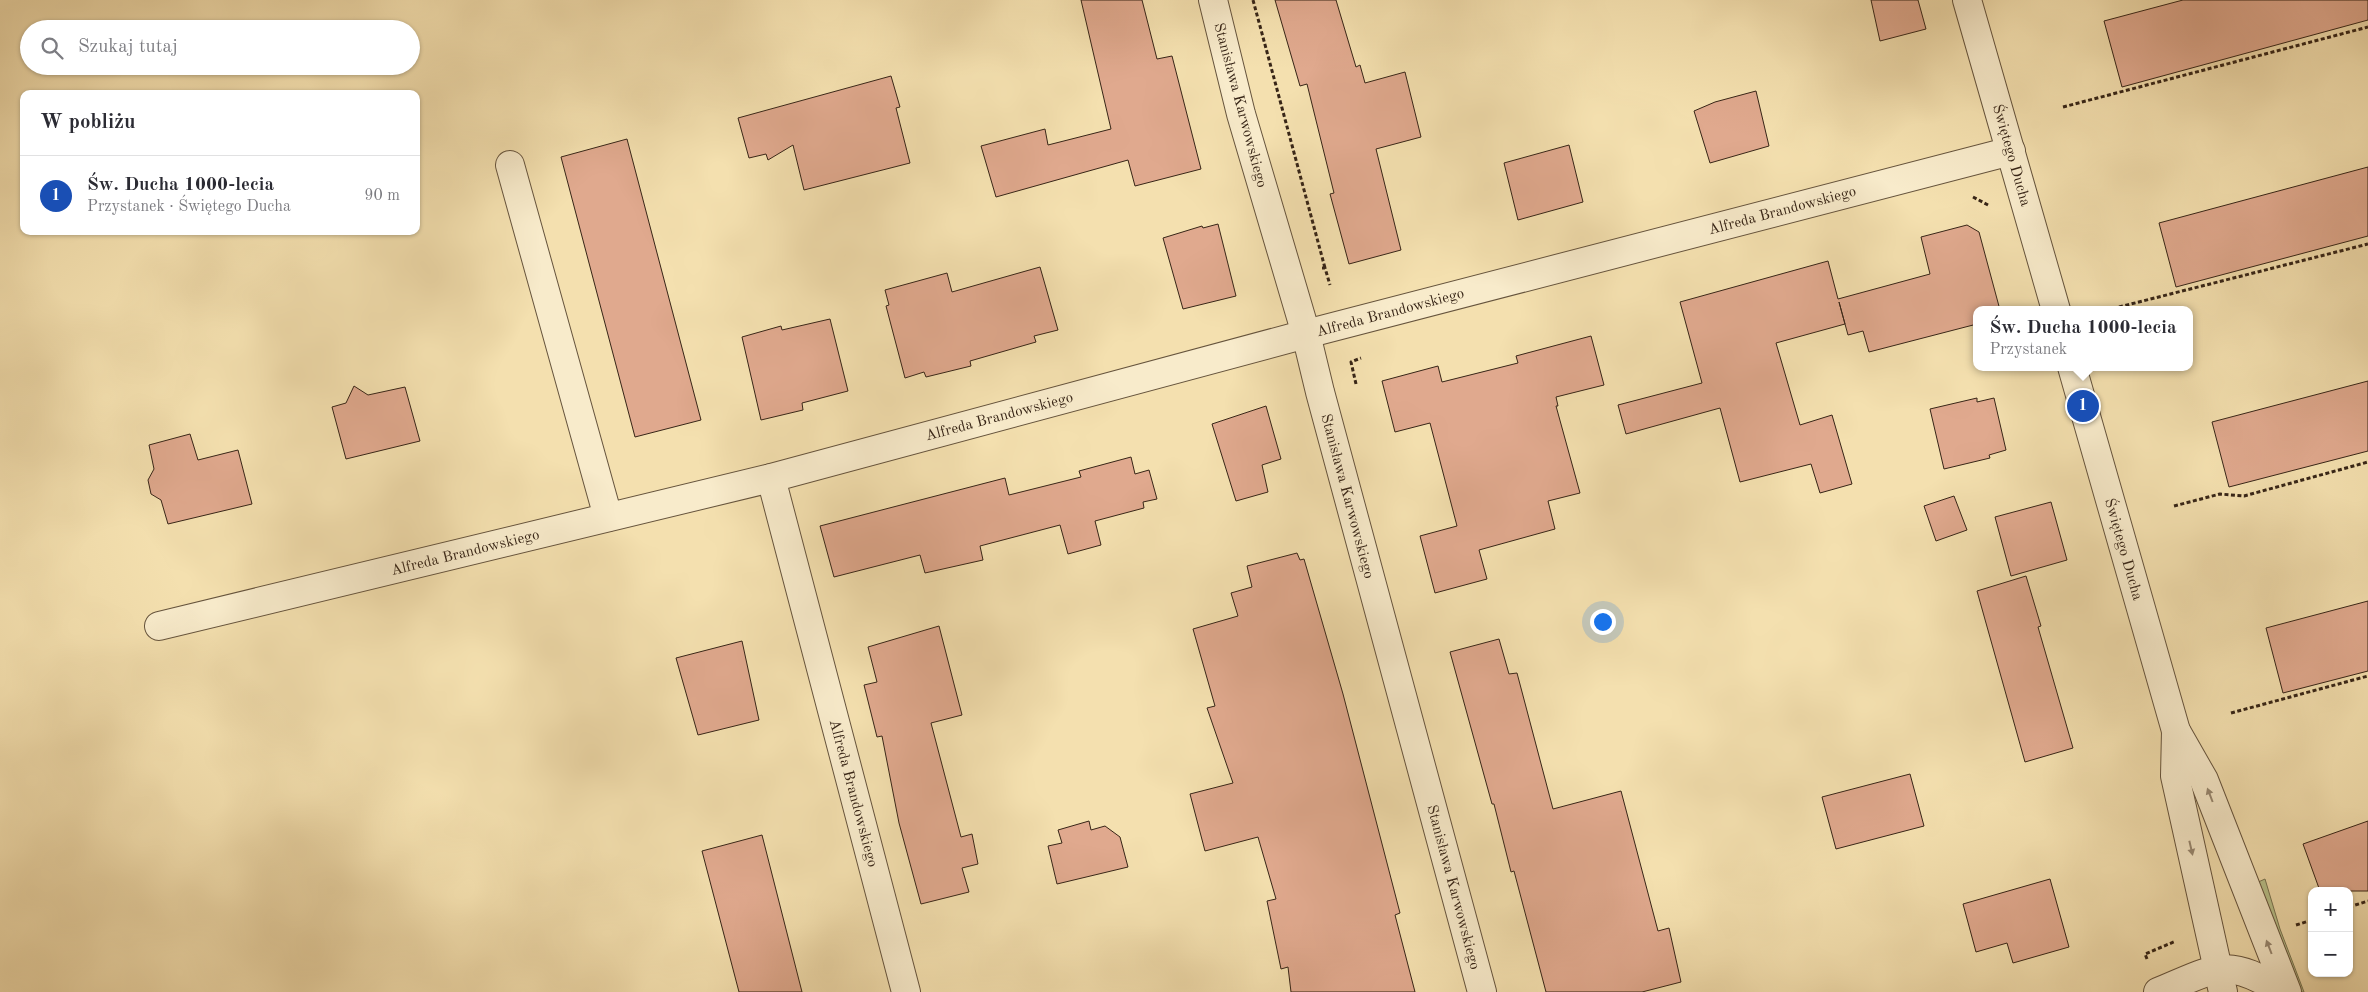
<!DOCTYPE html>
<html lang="pl">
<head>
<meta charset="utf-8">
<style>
  body { margin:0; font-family:"Old Standard TT",serif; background:#f2f2f3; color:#2b2b33 }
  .controls { position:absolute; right:15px; bottom:15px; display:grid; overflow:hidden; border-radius:10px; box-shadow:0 1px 4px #0004 }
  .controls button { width:45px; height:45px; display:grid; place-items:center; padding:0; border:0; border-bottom:1px solid #e1e1e2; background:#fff; color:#2b2b33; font:25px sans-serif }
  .you { position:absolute; left:1602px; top:621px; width:18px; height:18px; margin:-12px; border:4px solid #fff; border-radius:50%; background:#1a73e8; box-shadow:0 0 0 8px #1a73e833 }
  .badge { display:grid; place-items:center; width:32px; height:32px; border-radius:50%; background:#8f2418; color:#fff; font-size:16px; font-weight:700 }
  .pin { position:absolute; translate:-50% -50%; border:2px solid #fff; box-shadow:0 1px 5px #0006 }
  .popup { position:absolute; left:1973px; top:306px; width:220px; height:65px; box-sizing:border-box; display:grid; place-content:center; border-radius:10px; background:#fff; filter:drop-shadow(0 1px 4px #0005); font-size:16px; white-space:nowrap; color:#7c7c81 }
  .popup b { font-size:19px; color:#2b2b33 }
  .popup::after { content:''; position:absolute; left:50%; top:100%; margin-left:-10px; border:10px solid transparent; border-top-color:#fff }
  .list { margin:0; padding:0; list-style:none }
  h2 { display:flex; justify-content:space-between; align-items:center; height:65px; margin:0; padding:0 20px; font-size:21px }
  h2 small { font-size:16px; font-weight:400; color:#7c7c81 }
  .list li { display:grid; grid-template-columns:32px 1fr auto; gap:15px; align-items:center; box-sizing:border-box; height:80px; padding:0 20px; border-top:1px solid #e1e1e2 }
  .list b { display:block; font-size:19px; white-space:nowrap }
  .list p { margin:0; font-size:16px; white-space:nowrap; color:#7c7c81 }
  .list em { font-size:16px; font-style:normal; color:#7c7c81 }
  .icon { flex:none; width:28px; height:28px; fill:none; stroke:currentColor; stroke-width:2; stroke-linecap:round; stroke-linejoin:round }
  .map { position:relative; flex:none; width:2368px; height:992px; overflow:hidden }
  .search { position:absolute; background:#fff; box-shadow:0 1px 4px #0004; left:20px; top:20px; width:400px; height:55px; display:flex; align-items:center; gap:12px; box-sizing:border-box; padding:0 18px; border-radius:28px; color:#7c7c81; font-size:19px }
  .panel { position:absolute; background:#fff; box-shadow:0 1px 4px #0004; left:20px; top:90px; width:400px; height:145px; border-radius:10px }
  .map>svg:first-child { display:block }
  .green { fill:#b9c38c; stroke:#787452 }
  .building { fill:#e0a98e; stroke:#372517 }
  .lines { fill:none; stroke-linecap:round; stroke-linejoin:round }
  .minor-casing { stroke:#66543d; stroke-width:30 }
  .path { stroke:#372517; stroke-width:3; stroke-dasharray:4 2.5; stroke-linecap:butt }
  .minor { stroke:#f8ebcb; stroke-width:28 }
  .oneway { fill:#988871 }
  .labels { text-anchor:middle; stroke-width:4; stroke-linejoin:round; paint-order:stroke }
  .street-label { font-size:15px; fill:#372517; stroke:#f8ebcb }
</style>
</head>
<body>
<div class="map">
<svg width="2368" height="992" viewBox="0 0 2368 992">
  <rect width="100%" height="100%" fill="#f4e0af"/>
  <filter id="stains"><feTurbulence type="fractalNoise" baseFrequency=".004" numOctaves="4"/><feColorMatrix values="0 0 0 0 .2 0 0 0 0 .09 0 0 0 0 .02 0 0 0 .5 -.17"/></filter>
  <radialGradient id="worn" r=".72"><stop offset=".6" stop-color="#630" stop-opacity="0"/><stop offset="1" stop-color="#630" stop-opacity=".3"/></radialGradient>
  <path class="green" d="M 2265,879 L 2280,929 L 2304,992 L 2299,992 L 2256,883 Z"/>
  <g class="building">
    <path d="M 1081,0 L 1142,0 L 1157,59 L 1172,56 L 1201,169 L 1135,186 L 1128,160 L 996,197 L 981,146 L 1045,129 L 1048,145 L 1111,129 Z"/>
    <path d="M 1275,0 L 1336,0 L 1356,67 L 1360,65 L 1365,83 L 1405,72 L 1421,137 L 1376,149 L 1401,250 L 1349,264 L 1330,194 L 1334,193 L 1307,84 L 1300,86 Z"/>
    <path d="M 1871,0 L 1918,0 L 1926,29 L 1880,41 Z"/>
    <path d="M 2183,0 L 2368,0 L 2368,20 L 2122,87 L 2104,21 Z"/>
    <path d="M 891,76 L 900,107 L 896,108 L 910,163 L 804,190 L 793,145 L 768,160 L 766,154 L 749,158 L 738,118 Z"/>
    <path d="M 1756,91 L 1769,146 L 1710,163 L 1694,111 L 1715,102 Z"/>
    <path d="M 627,139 L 701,420 L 635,437 L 561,157 Z"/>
    <path d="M 1569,145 L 1583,202 L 1518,220 L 1504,163 Z"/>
    <path d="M 2368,167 L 2368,236 L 2176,287 L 2159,223 Z"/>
    <path d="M 1218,224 L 1236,296 L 1183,309 L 1163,238 L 1202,226 L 1203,228 Z"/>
    <path d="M 1967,225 L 1979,232 L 2000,310 L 1977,310 L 1977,324 L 1869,352 L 1863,331 L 1848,335 L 1839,302 L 1845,324 L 1776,343 L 1800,425 L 1832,415 L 1852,484 L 1820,493 L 1811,464 L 1740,482 L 1720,408 L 1626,434 L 1618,405 L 1702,383 L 1680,302 L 1828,261 L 1838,299 L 1930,274 L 1921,237 Z"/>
    <path d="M 1040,267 L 1058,330 L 1034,336 L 1036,342 L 970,361 L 971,366 L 926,377 L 924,372 L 905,378 L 886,306 L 889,305 L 885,290 L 947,273 L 952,292 Z"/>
    <path d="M 830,319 L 848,391 L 802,403 L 803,410 L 761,420 L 742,337 L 781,326 L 782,330 Z"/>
    <path d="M 1591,336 L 1604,385 L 1556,397 L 1558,406 L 1556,406 L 1580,493 L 1548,501 L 1555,529 L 1479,550 L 1487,579 L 1435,593 L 1420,536 L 1457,526 L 1430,423 L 1395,432 L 1382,381 L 1438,366 L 1442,382 L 1518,363 L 1516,356 Z"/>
    <path d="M 2368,381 L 2368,451 L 2229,487 L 2212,422 Z"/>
    <path d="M 354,386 L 368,395 L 405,387 L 420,441 L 346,459 L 332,407 L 346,403 Z"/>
    <path d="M 1977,398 L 1977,402 L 1994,398 L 2006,450 L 1989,455 L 1990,458 L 1944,469 L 1930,409 Z"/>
    <path d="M 1266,406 L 1281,459 L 1262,465 L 1268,492 L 1236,501 L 1212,424 Z"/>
    <path d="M 190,434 L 198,460 L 238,450 L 252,504 L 168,524 L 161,500 L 151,494 L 148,480 L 154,469 L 149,445 Z"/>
    <path d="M 1131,457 L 1135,474 L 1149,470 L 1157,499 L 1143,502 L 1144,508 L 1095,521 L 1101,545 L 1068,554 L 1060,525 L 980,546 L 983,560 L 925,573 L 920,555 L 834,577 L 820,526 L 1005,478 L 1009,495 L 1081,477 L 1079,471 Z"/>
    <path d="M 1954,496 L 1967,530 L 1936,541 L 1924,506 Z"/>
    <path d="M 2051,502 L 2067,560 L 2011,576 L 1995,517 Z"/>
    <path d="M 1297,553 L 1300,560 L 1304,559 L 1343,694 L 1400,913 L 1395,915 L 1415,992 L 1291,992 L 1288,967 L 1281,969 L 1267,901 L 1276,899 L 1258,837 L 1205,851 L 1190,794 L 1233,783 L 1207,708 L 1215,706 L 1193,629 L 1238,616 L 1231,593 L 1252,587 L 1247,566 Z"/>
    <path d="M 2026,576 L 2041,626 L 2038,627 L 2073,748 L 2025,762 L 1977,591 Z"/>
    <path d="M 2368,601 L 2368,671 L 2283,693 L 2266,628 Z"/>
    <path d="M 939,626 L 962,715 L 931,723 L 961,837 L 972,834 L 978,864 L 962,868 L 969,892 L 921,904 L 899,823 L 882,736 L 877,737 L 864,685 L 877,682 L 868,647 Z"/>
    <path d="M 1499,639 L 1509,674 L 1517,673 L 1553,809 L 1621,791 L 1658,931 L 1669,928 L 1681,982 L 1642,992 L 1546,992 L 1514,871 L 1511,872 L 1494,804 L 1492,804 L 1450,652 Z"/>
    <path d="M 742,641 L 759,720 L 698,735 L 676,658 Z"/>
    <path d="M 1910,774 L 1924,826 L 1836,849 L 1822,797 Z"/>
    <path d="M 1089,821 L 1091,830 L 1105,826 L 1120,837 L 1128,867 L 1057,884 L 1048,846 L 1062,843 L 1058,830 Z"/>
    <path d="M 2368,821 L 2368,891 L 2320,891 L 2303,844 Z"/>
    <path d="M 762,835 L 802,992 L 739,992 L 702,851 Z"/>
    <path d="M 2050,879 L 2069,947 L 2013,963 L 2007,943 L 1976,952 L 1963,904 Z"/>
  </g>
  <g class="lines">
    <defs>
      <g id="minor">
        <path d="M 1213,0 L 1241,114 L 1306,334 L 1320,392 L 1482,992"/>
        <path d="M 1967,0 L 2056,310"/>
        <path d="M 510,165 L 608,517"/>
        <path d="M 2072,367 L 2176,731 L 2204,780 L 2287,992"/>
        <path d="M 159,626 L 771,478"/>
        <path d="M 2176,731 L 2175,776 L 2223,992"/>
        <path d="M 906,992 L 771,478 L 1306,334 L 2011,151"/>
        <path d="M 2158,992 C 2214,969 2227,955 2282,992"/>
      </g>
    </defs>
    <use href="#minor" class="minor-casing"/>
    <g class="path">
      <path d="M 1253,0 L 1325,268"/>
      <path d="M 2063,107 L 2368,27"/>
      <path d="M 1973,197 L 1990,206"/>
      <path d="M 1322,268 L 1325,268 L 1330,285"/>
      <path d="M 2119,307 L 2368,244"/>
      <path d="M 1356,384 L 1351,362 L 1361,358"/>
      <path d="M 2174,506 L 2220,494 L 2244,496 L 2368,462"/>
      <path d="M 2231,713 L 2368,676"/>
      <path d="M 2349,907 L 2368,901"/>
      <path d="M 2296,925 L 2312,920"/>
      <path d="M 2147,959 L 2145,954 L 2176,941"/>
    </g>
    <use href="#minor" class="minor"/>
  </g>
  <defs><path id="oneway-solid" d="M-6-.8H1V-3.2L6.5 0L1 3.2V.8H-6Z" transform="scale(1.25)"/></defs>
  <g class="oneway">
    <use href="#oneway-solid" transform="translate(2210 795) rotate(-111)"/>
    <use href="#oneway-solid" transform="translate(2191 848) rotate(77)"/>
    <use href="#oneway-solid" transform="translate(2269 947) rotate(-111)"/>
  </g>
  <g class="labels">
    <g class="street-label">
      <text transform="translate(1241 105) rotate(75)" y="5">Stanisława Karwowskiego</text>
      <text transform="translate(2012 155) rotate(74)" y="5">Świętego Ducha</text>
      <text transform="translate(1782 210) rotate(-15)" y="5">Alfreda Brandowskiego</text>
      <text transform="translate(1390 312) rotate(-15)" y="5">Alfreda Brandowskiego</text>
      <text transform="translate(999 416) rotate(-15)" y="5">Alfreda Brandowskiego</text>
      <text transform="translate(1348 496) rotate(75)" y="5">Stanisława Karwowskiego</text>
      <text transform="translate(2124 549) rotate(74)" y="5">Świętego Ducha</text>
      <text transform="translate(465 552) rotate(-14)" y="5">Alfreda Brandowskiego</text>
      <text transform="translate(854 793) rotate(75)" y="5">Alfreda Brandowskiego</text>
      <text transform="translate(1454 887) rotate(75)" y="5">Stanisława Karwowskiego</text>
    </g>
  </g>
  <rect width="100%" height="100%" filter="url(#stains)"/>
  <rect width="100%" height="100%" fill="url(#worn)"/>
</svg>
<div class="controls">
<button>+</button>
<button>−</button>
</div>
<div class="you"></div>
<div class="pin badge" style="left:2083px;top:406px;background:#1a4fb4">1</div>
<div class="popup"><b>Św. Ducha 1000-lecia</b>Przystanek</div>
<div class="search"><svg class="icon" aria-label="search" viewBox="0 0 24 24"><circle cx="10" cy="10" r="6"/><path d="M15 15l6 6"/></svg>Szukaj tutaj</div>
<section class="panel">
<h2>W pobliżu<small></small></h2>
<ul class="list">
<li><span class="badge" style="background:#1a4fb4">1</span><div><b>Św. Ducha 1000-lecia</b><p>Przystanek · Świętego Ducha</p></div><em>90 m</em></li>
</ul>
</section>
</div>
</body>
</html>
